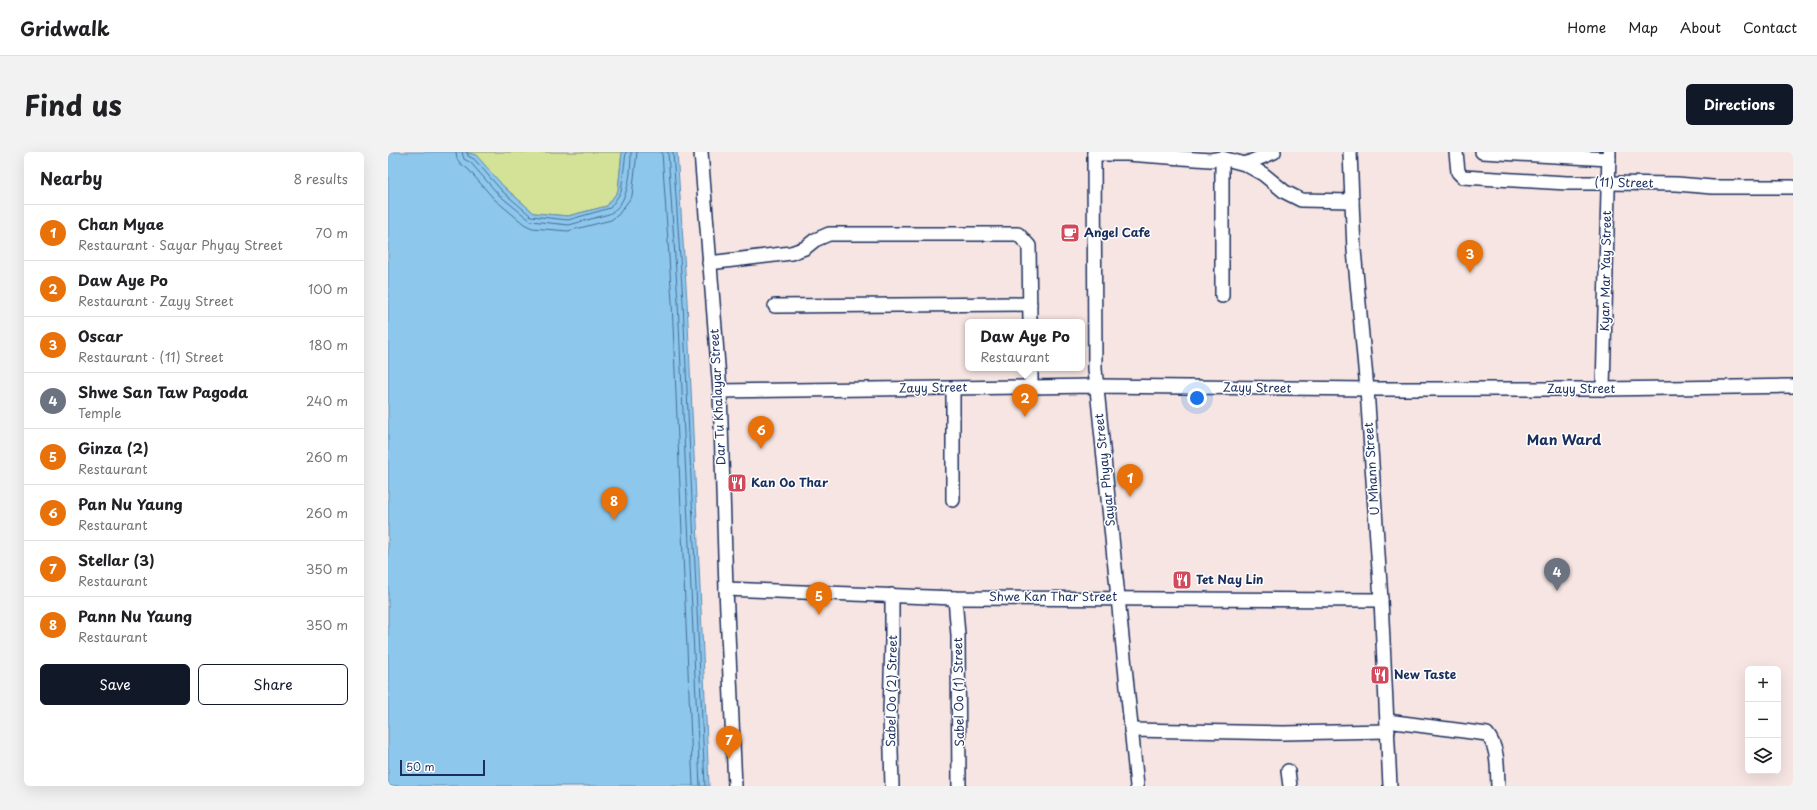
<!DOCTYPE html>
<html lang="en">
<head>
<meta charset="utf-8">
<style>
  body { margin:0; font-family:"Playpen Sans",sans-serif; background:#f2f2f2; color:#202124 }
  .controls { position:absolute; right:12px; bottom:12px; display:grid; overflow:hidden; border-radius:6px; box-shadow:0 4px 16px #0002 }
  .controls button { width:36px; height:36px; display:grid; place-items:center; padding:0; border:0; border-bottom:1px solid #e0e0e0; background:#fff; color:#202124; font:20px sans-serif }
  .scale { position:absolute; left:12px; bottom:10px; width:85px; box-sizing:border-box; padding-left:4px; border:2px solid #1b2f5e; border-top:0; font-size:11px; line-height:14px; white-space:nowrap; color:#1b2f5e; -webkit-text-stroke:3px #fff; paint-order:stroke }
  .you { position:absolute; left:809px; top:246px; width:14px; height:14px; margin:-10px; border:3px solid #fff; border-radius:50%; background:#1a73e8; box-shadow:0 0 0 6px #1a73e833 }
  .badge { display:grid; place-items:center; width:26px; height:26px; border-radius:50%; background:#111827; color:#fff; font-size:13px; font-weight:700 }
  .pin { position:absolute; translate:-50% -33px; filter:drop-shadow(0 1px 2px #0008) }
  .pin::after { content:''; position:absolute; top:21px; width:14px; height:12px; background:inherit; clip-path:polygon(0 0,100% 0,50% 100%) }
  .popup { position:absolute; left:577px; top:167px; width:120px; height:52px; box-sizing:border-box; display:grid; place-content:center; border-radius:6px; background:#fff; filter:drop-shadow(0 1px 3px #0005); font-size:13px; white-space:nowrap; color:#757577 }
  .popup b { font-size:15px; color:#202124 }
  .popup::after { content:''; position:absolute; left:50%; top:100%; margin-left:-8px; border:8px solid transparent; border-top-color:#fff }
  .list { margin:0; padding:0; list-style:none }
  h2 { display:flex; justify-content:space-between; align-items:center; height:52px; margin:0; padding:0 16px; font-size:17px }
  h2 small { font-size:13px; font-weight:400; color:#757577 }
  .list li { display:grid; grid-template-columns:26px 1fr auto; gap:12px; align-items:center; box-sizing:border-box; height:56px; padding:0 16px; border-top:1px solid #e0e0e0 }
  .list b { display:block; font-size:15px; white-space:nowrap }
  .list p { margin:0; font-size:13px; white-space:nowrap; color:#757577 }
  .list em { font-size:13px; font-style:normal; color:#757577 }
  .actions { display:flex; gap:8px; padding:12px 16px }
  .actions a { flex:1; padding:9px 0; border:1px solid #111827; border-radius:6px; text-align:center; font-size:14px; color:#111827 }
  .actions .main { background:#111827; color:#fff }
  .icon { flex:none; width:22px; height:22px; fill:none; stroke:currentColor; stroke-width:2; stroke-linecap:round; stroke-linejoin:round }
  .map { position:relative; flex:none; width:1405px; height:634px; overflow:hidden; border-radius:6px }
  header { display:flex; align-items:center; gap:24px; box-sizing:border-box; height:56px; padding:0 20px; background:#fff; border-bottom:1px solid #e0e0e0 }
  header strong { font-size:19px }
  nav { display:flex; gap:22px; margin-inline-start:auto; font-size:14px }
  .intro { display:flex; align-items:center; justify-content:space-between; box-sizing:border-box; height:96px; padding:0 24px }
  h1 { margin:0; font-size:28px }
  .button { padding:10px 18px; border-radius:6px; background:#111827; color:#fff; font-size:14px; font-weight:700 }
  main { display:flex; gap:24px; padding:0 24px }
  aside { flex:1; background:#fff; border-radius:6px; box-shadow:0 4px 16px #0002 }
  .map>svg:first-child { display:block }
  .green { fill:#d3e296; stroke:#77887a }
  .water { fill:#8dc7ec; stroke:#5f8ab3 }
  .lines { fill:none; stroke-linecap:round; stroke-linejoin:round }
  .shore { stroke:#496c97; stroke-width:1 }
  .minor-casing { stroke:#1b2f5e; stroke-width:16 }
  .minor { stroke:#fff; stroke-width:13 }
  .labels { text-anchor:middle; stroke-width:3; stroke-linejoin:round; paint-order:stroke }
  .street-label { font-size:12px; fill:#1b2f5e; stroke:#fff }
  .poi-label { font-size:12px; font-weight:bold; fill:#1b2f5e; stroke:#fff; text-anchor:start }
  .quarter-label { font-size:14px; font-weight:bold; fill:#1b2f5e; stroke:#fff }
</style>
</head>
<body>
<header>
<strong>Gridwalk</strong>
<nav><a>Home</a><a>Map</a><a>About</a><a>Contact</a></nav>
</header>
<div class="intro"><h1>Find us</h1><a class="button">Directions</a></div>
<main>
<aside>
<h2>Nearby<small>8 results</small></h2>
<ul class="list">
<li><span class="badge" style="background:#e8710a">1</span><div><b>Chan Myae</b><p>Restaurant · Sayar Phyay Street</p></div><em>70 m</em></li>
<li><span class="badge" style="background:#e8710a">2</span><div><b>Daw Aye Po</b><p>Restaurant · Zayy Street</p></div><em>100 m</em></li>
<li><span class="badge" style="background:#e8710a">3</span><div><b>Oscar</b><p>Restaurant · (11) Street</p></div><em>180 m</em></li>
<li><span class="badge" style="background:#6b7280">4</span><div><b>Shwe San Taw Pagoda</b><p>Temple</p></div><em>240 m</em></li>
<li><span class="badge" style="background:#e8710a">5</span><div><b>Ginza (2)</b><p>Restaurant</p></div><em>260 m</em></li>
<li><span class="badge" style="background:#e8710a">6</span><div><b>Pan Nu Yaung</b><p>Restaurant</p></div><em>260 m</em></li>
<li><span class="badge" style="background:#e8710a">7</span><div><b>Stellar (3)</b><p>Restaurant</p></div><em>350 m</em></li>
<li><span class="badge" style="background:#e8710a">8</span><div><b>Pann Nu Yaung</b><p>Restaurant</p></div><em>350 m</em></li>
</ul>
<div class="actions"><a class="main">Save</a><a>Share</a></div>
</aside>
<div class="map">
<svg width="1405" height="634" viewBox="0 0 1405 634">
  <rect width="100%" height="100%" fill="#f6e5e2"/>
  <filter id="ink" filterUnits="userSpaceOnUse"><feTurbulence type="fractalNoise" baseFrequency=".025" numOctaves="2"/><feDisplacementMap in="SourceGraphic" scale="8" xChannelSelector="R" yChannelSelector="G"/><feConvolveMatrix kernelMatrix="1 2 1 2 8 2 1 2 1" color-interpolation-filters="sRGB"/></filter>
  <g filter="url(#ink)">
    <path class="green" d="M 76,0 L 234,0 L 230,39 L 219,54 L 180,64 L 146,61 Z"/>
    <path class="water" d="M 0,0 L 76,0 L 88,3 L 117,36 L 146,61 L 180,64 L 219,54 L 230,39 L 234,0 L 289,0 L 299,149 L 321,634 L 0,634 Z"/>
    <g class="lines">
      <g class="shore">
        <path d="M 68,0 L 69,7 L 73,12 L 80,17 L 106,47 L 136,72 L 144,76 L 180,79 L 223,68 L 230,63 L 244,44 L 249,0"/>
        <path d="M 74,0 L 76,7 L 83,11 L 111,43 L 143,69 L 181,73 L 221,62 C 241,52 243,20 243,0"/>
        <path d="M 79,0 L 80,4 L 86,7 L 114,39 L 143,64 L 180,68 L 222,56 L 233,40 L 238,0"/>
        <path d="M 274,0 L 284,150 L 305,634"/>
        <path d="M 280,0 L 290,150 L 312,634"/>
        <path d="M 285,0 L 295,150 L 317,634"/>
      </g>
      <defs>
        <g id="minor">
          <path d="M 313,0 L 332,239 L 338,437 L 347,634"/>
          <path d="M 706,0 L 707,217 L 749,634"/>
          <path d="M 962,0 L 966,98 L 979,237 L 993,448 L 1002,634"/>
          <path d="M 1068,0 L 1070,20 L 1075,25 L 1179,31 L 1220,31 L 1289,32 L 1324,35 L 1405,35"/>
          <path d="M 1094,0 L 1221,7"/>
          <path d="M 706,2 L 739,2 L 822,8 L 834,6 L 857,12 L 886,0"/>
          <path d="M 857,12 L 875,22 L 897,40 L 913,48 L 964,49"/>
          <path d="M 321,111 L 403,101 L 417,96 L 427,88 L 441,82 L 630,82 L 641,94 L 642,170"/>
          <path d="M 834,144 L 834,6"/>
          <path d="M 387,154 L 642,152"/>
          <path d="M 643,216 L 643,235"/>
          <path d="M 1215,237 L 1221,0"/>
          <path d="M 332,239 L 708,234 L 979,237 L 1215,237 L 1405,234"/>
          <path d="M 565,348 L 565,236"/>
          <path d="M 338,437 L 567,446 L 993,448"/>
          <path d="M 567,446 L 570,483 L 571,634"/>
          <path d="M 999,569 L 1099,582 C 1111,597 1109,616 1110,634"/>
          <path d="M 743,578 L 896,581 L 1000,579"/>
          <path d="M 900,619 L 902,634"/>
          <path d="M 504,634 L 502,562 L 504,488 L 504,443"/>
        </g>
      </defs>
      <use href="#minor" class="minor-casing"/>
      <use href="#minor" class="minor"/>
    </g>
  </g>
  <defs>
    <symbol id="cafe-square" viewBox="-11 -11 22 22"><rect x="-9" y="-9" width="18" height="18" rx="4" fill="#d1495b" stroke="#fff"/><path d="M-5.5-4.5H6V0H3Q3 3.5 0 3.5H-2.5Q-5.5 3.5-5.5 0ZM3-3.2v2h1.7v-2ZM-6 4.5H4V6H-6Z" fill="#fff"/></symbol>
    <symbol id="restaurant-square" viewBox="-11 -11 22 22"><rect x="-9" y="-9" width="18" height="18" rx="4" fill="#d1495b" stroke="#fff"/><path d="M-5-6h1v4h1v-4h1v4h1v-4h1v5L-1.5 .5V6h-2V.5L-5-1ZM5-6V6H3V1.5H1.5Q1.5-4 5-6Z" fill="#fff"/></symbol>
  </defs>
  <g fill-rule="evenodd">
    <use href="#cafe-square" x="671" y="70" width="22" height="22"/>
    <use href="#restaurant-square" x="338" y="320" width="22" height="22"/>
    <use href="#restaurant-square" x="783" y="417" width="22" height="22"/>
    <use href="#restaurant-square" x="981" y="512" width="22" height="22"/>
  </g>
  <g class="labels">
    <g class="street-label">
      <text transform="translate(1236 31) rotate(1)" y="4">(11) Street</text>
      <text transform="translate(1218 119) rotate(-89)" y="4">Kyan Mar Yay Street</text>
      <text transform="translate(545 236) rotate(-1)" y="4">Zayy Street</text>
      <text transform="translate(869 236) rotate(1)" y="4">Zayy Street</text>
      <text x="1193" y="241">Zayy Street</text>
      <text transform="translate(330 245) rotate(-93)" y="4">Dar Tu Khalayar Street</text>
      <text transform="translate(984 317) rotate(-94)" y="4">U Mhann Street</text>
      <text transform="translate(717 318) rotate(-96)" y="4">Sayar Phyay Street</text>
      <text x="665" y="449">Shwe Kan Thar Street</text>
      <text transform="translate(504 539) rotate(-89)" y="4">Sabel Oo (2) Street</text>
      <text transform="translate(571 540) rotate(-91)" y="4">Sabel Oo (1) Street</text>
    </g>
    <g class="poi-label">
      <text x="696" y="85">Angel Cafe</text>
      <text x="363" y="335">Kan Oo Thar</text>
      <text x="808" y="432">Tet Nay Lin</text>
      <text x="1006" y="527">New Taste</text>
    </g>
    <g class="quarter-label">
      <text x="1176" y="293">Man Ward</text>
    </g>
  </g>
</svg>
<div class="controls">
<button>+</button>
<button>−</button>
<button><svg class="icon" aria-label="layers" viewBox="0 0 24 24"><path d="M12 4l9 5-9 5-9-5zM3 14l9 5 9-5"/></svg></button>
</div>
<div class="scale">50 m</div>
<div class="you"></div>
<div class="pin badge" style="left:742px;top:345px;background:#e8710a">1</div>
<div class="pin badge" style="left:637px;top:265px;background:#e8710a">2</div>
<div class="popup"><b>Daw Aye Po</b>Restaurant</div>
<div class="pin badge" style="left:1082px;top:121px;background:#e8710a">3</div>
<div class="pin badge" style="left:1169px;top:439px;background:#6b7280">4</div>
<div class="pin badge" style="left:431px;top:463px;background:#e8710a">5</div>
<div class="pin badge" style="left:373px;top:297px;background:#e8710a">6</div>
<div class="pin badge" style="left:341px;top:607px;background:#e8710a">7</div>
<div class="pin badge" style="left:226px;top:368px;background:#e8710a">8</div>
</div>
</main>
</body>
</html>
